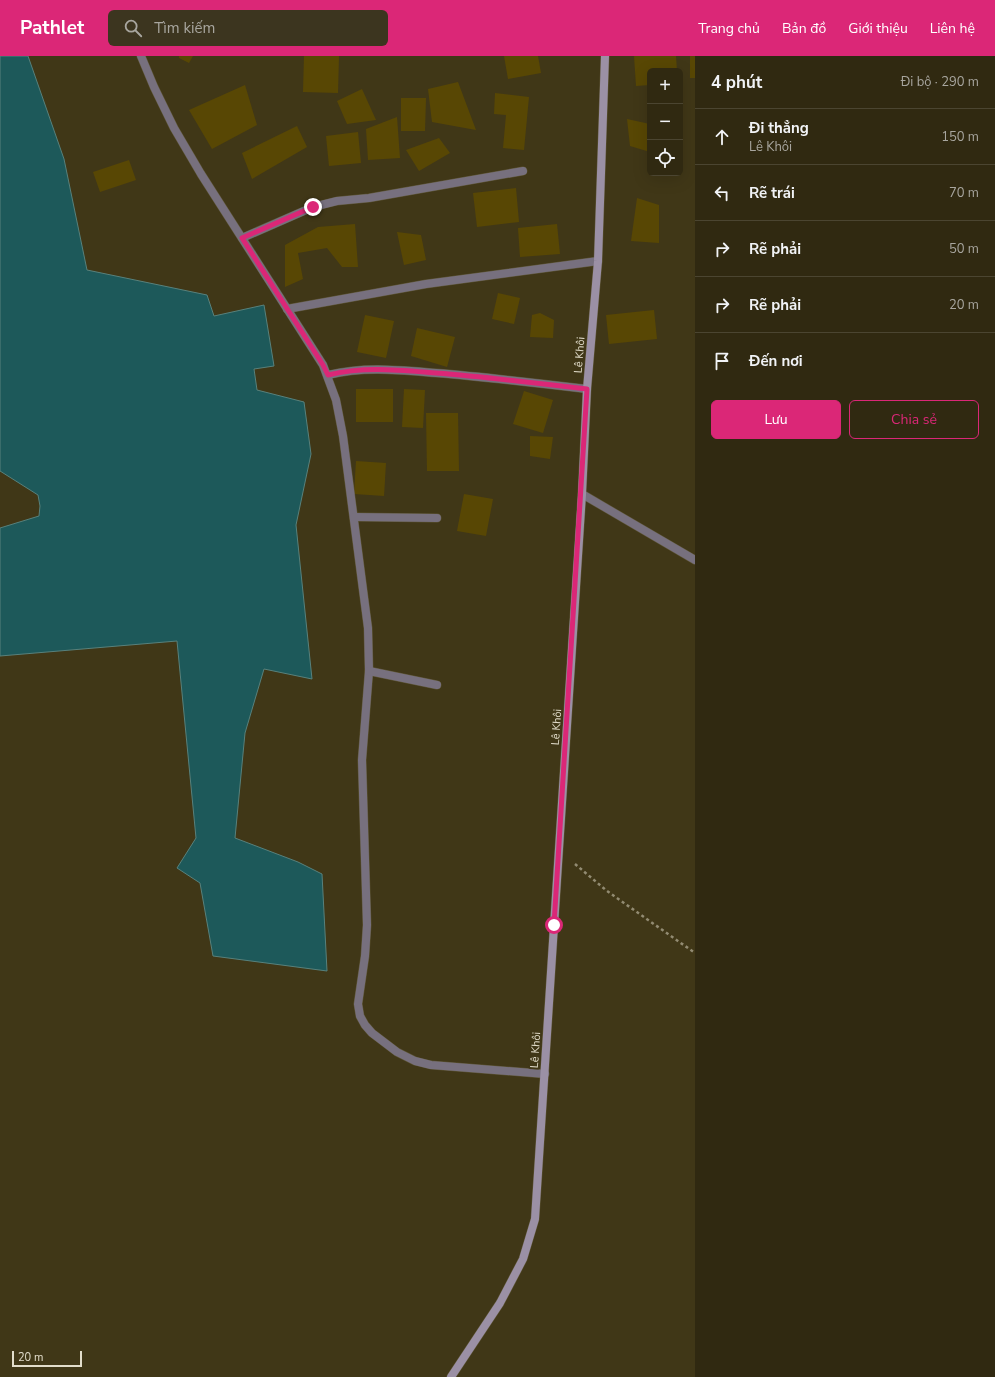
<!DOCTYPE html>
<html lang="vi">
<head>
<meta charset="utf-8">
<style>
  body { margin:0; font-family:"Nunito Sans",sans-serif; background:#3c351f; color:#f1f3f6 }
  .controls { position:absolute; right:12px; top:12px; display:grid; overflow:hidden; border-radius:6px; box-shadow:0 4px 16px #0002 }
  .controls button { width:36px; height:36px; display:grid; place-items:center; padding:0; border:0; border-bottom:1px solid #4b4531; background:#302911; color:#f1f3f6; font:20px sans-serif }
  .scale { position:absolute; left:12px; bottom:10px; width:70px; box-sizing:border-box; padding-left:4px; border:2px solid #e2ddcb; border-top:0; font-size:11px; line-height:14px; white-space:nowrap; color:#e2ddcb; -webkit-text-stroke:3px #403717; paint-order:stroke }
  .stop { position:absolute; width:12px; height:12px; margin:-9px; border:3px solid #db2777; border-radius:50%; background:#fff }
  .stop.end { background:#db2777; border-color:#fff; box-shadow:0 1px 4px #0008 }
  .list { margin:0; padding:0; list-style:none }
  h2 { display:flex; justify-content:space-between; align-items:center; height:52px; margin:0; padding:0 16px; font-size:17px }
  h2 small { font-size:13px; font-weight:400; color:#a8a69f }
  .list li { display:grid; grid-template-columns:26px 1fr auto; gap:12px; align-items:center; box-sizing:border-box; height:56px; padding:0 16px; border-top:1px solid #4b4531 }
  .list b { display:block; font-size:15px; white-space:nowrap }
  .list p { margin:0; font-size:13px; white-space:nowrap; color:#a8a69f }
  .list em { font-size:13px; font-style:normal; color:#a8a69f }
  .actions { display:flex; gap:8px; padding:12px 16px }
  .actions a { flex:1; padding:9px 0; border:1px solid #db2777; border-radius:6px; text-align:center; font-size:14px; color:#db2777 }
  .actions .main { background:#db2777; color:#fff }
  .icon { flex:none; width:22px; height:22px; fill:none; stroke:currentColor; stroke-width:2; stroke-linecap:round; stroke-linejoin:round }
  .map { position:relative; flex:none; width:695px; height:1321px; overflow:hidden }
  header { display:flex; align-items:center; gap:24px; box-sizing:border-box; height:56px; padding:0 20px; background:#db2777; color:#fff }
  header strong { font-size:19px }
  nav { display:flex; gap:22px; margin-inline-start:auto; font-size:14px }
  .search { width:280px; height:36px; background:#3c351f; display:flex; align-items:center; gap:10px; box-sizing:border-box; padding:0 14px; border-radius:6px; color:#a8a69f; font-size:15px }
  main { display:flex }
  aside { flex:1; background:#302911 }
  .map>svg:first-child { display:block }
  .water { fill:#1d595a; stroke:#58817c }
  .building { fill:#584704 }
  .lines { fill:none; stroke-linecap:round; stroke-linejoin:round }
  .lane-casing { stroke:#5d5537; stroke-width:9 }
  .street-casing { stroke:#5d5537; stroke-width:9 }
  .secondary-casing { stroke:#5d5537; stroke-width:9 }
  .path { stroke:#928b72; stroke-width:2.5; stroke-dasharray:3 3; stroke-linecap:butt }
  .lane { stroke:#77707e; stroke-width:8 }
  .street { stroke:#77707e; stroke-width:8 }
  .secondary { stroke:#9b90a5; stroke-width:8 }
  .route { stroke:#db2777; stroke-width:5 }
  .labels { text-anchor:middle; stroke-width:4; stroke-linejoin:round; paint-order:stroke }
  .street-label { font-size:11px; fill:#e2ddcb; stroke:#403717 }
</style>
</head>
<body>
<header>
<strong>Pathlet</strong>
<div class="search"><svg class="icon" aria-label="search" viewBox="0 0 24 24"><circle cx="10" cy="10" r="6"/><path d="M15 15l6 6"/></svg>Tìm kiếm</div>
<nav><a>Trang chủ</a><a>Bản đồ</a><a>Giới thiệu</a><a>Liên hệ</a></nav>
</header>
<main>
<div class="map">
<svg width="695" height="1321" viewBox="0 0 695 1321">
  <rect width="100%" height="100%" fill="#403717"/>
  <path class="water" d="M 0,0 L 28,0 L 64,103 L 87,214 L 207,239 L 214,260 L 264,249 L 274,310 L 254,313 L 257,334 L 304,346 L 311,398 L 296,469 L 312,623 L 264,613 L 245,677 L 235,782 L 298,806 L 322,818 L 327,915 L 213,900 L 200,827 L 177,812 L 196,782 L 177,585 L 0,600 L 0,472 L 39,460 L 40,450 L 38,439 L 0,415 Z"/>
  <g class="building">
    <path d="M 179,0 L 193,0 L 189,7 L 179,2 Z"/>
    <path d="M 304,0 L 339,0 L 338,37 L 303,36 Z"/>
    <path d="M 504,0 L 538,0 L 541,17 L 508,23 Z"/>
    <path d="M 634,0 L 676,0 L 677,15 L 650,15 L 650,29 L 636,30 Z"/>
    <rect x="690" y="0" width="5" height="22"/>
    <path d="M 458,26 L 476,74 L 432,66 L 428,33 Z"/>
    <path d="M 245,29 L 257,69 L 212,93 L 189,54 Z"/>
    <path d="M 362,33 L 376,64 L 347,68 L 337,45 Z"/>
    <path d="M 495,37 L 529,41 L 524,94 L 503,92 L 506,59 L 494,58 Z"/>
    <path d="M 401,42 L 426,42 L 425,75 L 401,75 Z"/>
    <path d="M 397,61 L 400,102 L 368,104 L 366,73 Z"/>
    <path d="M 627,63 L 650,68 L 650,96 L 630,90 Z"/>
    <path d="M 297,70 L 307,91 L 252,123 L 242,97 Z"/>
    <path d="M 358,76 L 361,107 L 329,110 L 326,80 Z"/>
    <path d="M 439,82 L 450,97 L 419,115 L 406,94 Z"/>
    <path d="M 129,104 L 136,124 L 100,136 L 93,116 Z"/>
    <path d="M 516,132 L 519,166 L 477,171 L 473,137 Z"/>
    <path d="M 637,142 L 659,149 L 659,187 L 631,185 Z"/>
    <path d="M 355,168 L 358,211 L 342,211 L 327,192 L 298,197 L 303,223 L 285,231 L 285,189 L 318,171 Z"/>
    <path d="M 557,168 L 560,198 L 520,201 L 518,172 Z"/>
    <path d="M 397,176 L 421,179 L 426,204 L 404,209 Z"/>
    <path d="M 498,237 L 520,242 L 514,268 L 492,263 Z"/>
    <path d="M 654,254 L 657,283 L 609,288 L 606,259 Z"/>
    <path d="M 540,257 L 554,264 L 553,282 L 530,281 L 532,259 Z"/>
    <path d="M 365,259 L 394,265 L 386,302 L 357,296 Z"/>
    <path d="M 417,272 L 455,281 L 447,311 L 411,300 Z"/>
    <rect x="356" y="333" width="37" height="33"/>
    <path d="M 404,333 L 425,334 L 423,372 L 402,371 Z"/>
    <path d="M 524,335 L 553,344 L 543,377 L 513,368 Z"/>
    <path d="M 426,357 L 458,357 L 459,415 L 427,415 Z"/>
    <path d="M 530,380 L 553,381 L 550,403 L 530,400 Z"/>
    <path d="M 356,405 L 386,407 L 384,440 L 354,438 Z"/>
    <path d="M 464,438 L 493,443 L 486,480 L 457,475 Z"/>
  </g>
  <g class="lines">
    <defs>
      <path id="lane" d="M 287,253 L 426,228 L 598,205"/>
      <g id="street">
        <path d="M 141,0 L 154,31 L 174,72 L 201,118 L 323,309 L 336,344 L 343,380 L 368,572 L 369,615 L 362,704 L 367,869 L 365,900 L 358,948 L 360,960 L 365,969 L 372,977 L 397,996 L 415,1005 L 431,1009 L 545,1018"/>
        <path d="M 242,182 L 313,151 L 337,145 L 369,142 L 523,115"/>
        <path d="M 328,319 C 365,310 399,314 436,317 C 487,321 537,327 587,333"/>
        <path d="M 582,438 L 695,504"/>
        <path d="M 354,461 L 437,462"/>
        <path d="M 369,615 L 437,629"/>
      </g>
      <path id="secondary" d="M 451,1321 L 500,1247 L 523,1203 L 535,1163 L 582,438 L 587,333 L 598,205 L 605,0"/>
    </defs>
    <use href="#lane" class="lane-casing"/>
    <use href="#street" class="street-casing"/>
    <use href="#secondary" class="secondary-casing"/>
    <path class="path" d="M 575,808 L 607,835 L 695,897"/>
    <use href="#lane" class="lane"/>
    <use href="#street" class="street"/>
    <use href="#secondary" class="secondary"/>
  </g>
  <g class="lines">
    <path class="route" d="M 313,151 L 242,182 L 323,309 L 328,319 C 364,310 399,314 436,317 C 487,321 537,327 587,333 L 554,869"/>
  </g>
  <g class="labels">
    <g class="street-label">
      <text transform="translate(579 299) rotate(-85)" y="4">Lê Khôi</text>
      <text transform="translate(556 671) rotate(-86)" y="4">Lê Khôi</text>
      <text transform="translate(535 994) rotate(-86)" y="4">Lê Khôi</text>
    </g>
  </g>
</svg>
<div class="controls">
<button>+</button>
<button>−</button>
<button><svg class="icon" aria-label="locate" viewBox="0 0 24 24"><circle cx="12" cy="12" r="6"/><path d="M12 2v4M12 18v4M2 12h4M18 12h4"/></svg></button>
</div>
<div class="scale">20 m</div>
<div class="stop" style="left:554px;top:869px"></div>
<div class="stop end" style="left:313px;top:151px"></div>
</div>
<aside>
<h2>4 phút<small>Đi bộ · 290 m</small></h2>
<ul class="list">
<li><svg class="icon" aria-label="ahead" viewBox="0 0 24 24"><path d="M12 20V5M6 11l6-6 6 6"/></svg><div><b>Đi thẳng</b><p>Lê Khôi</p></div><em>150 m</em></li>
<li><svg class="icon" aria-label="left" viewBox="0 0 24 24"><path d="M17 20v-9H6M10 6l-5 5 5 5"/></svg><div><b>Rẽ trái</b></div><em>70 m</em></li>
<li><svg class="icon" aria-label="right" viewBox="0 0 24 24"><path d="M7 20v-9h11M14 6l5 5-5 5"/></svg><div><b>Rẽ phải</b></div><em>50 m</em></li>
<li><svg class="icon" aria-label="right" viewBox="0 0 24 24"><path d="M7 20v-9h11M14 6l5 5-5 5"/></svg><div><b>Rẽ phải</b></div><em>20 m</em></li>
<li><svg class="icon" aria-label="arrive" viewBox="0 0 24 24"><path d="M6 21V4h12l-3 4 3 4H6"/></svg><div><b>Đến nơi</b></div></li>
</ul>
<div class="actions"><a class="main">Lưu</a><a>Chia sẻ</a></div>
</aside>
</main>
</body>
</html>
